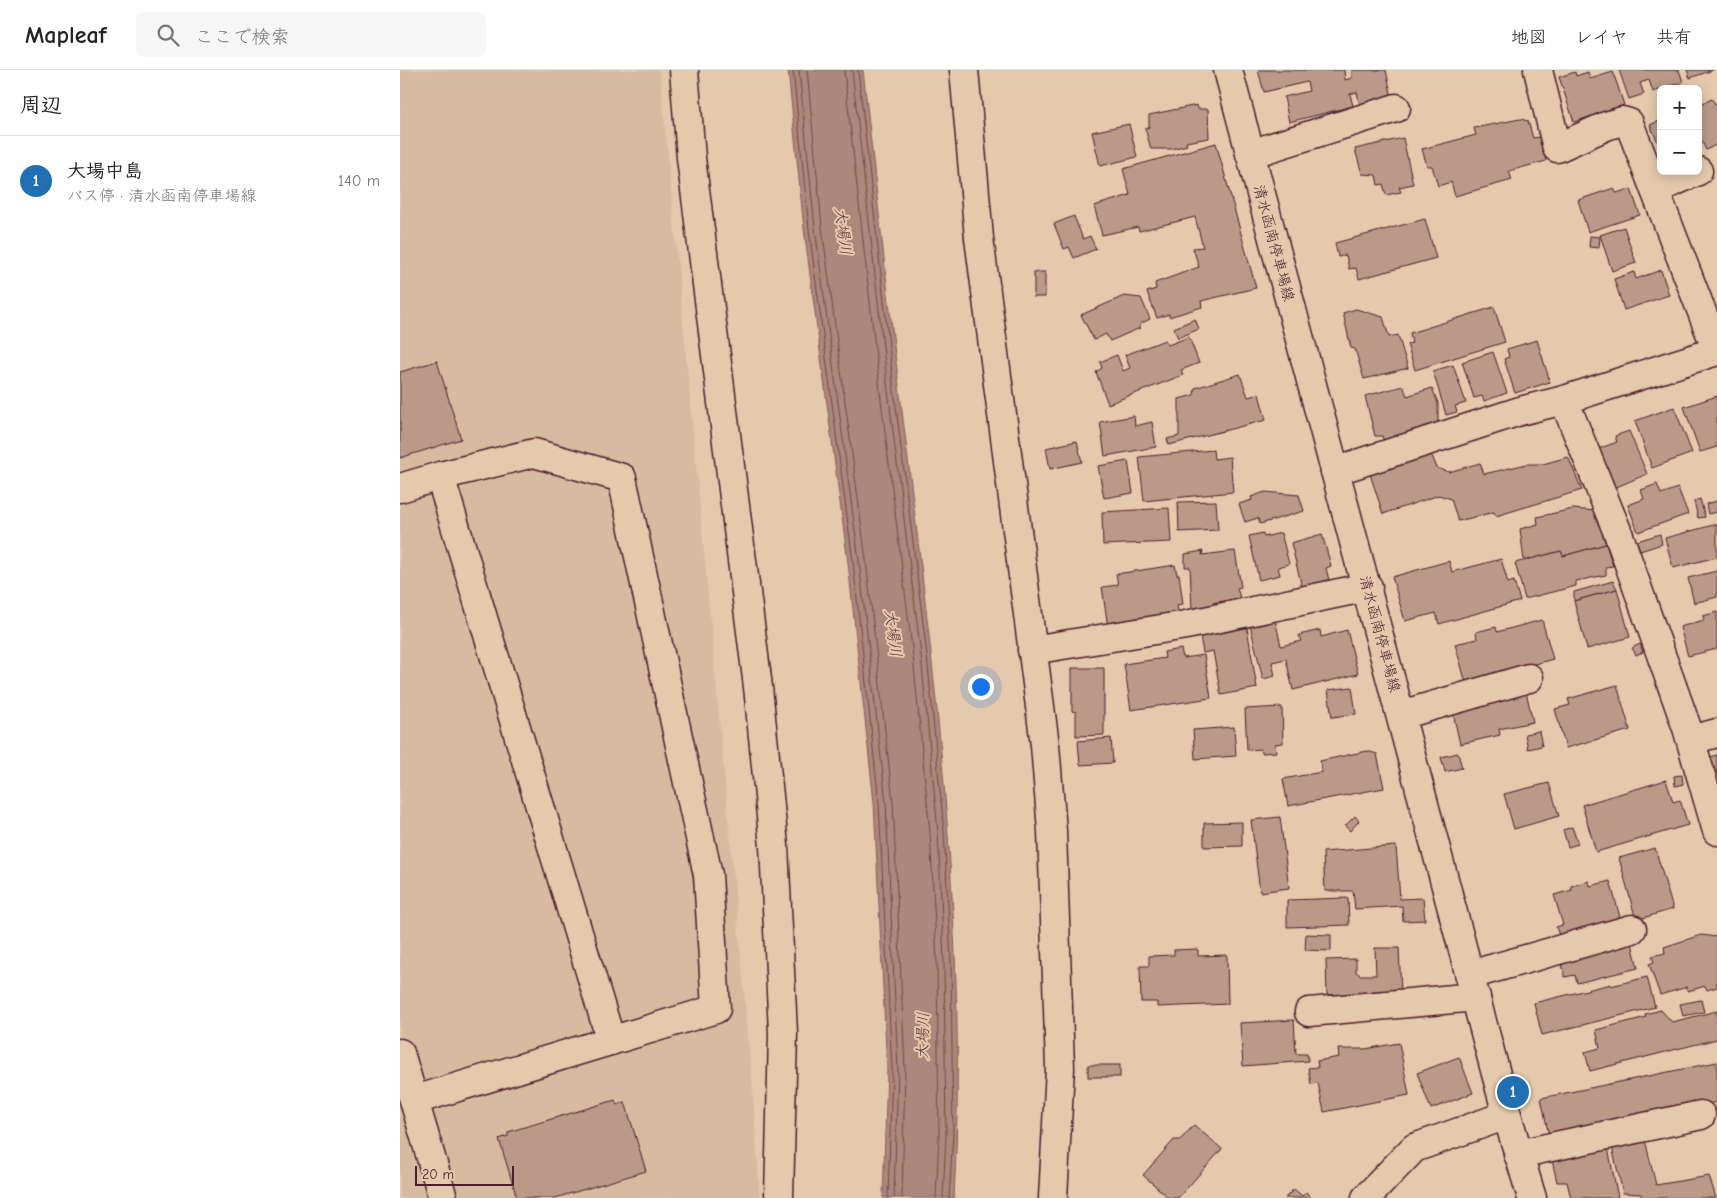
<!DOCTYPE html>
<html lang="ja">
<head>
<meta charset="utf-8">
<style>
  body { margin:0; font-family:"Comic Neue","Klee One",sans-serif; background:#f6f6f6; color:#222 }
  .controls { position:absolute; right:15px; top:15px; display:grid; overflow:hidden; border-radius:8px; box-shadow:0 2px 12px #0003 }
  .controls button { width:45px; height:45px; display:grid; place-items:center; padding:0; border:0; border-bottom:1px solid #e0e0e0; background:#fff; color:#222; font:25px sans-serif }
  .scale { position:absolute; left:15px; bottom:12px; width:99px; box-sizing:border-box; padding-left:5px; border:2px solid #4a1f2b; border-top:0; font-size:14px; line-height:18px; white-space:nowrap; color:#4a1f2b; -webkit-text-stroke:4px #e4c9ac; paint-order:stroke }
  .you { position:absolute; left:580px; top:616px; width:18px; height:18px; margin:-12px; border:4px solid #fff; border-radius:50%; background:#1a73e8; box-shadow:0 0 0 8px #1a73e833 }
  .badge { display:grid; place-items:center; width:32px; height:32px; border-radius:50%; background:#1f6fb2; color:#fff; font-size:16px; font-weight:700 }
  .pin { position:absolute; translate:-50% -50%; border:2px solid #fff; box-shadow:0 1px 5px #0006 }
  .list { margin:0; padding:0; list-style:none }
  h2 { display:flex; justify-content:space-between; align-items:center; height:65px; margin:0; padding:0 20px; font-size:21px }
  h2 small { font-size:16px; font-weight:400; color:#767676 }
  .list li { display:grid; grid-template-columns:32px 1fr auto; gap:15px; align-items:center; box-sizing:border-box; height:90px; padding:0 20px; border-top:1px solid #e0e0e0 }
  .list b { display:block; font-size:19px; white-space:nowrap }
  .list p { margin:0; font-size:16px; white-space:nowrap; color:#767676 }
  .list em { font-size:16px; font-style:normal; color:#767676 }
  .icon { flex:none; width:28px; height:28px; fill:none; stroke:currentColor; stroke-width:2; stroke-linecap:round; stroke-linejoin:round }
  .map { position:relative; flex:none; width:1317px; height:1128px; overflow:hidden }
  header { display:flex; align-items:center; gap:30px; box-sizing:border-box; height:70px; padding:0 25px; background:#fff; border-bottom:1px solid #e0e0e0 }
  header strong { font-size:24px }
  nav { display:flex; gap:28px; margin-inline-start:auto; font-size:18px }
  .search { width:350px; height:45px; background:#f6f6f6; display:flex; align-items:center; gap:12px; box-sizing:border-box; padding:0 18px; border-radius:8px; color:#767676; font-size:19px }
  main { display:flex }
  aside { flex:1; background:#fff }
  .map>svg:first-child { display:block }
  .built { fill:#d7bba1 }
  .water { fill:#aa887b; stroke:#845e5b }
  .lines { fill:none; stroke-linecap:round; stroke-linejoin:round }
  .shore { stroke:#70494b; stroke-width:1 }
  .building { fill:#b99a88; stroke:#4a1f2b }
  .minor-casing { stroke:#4a1f2b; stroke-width:31 }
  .major-casing { stroke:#4a1f2b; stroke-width:31 }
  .minor { stroke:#e4c9ac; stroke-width:28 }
  .major { stroke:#e4c9ac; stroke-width:28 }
  .labels { text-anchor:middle; stroke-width:4; stroke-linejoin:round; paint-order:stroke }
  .street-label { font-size:15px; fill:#4a1f2b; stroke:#e4c9ac }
  .water-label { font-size:16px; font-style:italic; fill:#5d343b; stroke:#e4c9ac }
</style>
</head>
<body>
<header>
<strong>Mapleaf</strong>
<div class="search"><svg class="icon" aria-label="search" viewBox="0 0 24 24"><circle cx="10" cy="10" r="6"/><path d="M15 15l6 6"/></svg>ここで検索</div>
<nav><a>地図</a><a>レイヤ</a><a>共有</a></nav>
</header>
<main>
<aside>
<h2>周辺<small></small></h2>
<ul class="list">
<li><span class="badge">1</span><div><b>大場中島</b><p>バス停 · 清水函南停車場線</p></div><em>140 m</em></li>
</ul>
</aside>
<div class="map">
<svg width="1317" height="1128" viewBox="0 0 1317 1128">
  <rect width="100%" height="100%" fill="#e4c9ac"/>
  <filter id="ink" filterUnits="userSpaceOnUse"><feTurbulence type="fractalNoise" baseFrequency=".02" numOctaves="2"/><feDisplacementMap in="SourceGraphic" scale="10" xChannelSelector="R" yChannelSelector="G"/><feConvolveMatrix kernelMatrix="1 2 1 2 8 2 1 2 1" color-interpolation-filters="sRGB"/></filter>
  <g filter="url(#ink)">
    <path class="built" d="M 0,0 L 260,0 L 352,1008 L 360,1128 L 0,1128 Z"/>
    <path class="water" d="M 388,0 L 463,0 C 477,124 490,249 506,373 C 537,624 568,875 554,1128 L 483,1128 L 487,1000 L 474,733 L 448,493 L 404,159 Z"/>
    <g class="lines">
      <g class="shore">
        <path d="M 393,0 L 409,159 L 453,492 L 479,733 L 492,999 L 488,1128"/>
        <path d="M 399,0 L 415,158 L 459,491 L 486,733 L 498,999 L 494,1128"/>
        <path d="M 407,0 L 422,157 L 466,490 L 493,732 L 505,999 L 502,1128"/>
        <path d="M 444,0 L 480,322 L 513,586 L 530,763 L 537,892 L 539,1065 L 536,1128"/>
        <path d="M 452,0 L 488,321 L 521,585 L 538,762 L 544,891 L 546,1065 L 543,1128"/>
        <path d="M 458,0 L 494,321 L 527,585 L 544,762 L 551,891 L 553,1065 L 549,1128"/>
      </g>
    </g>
    <g class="building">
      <path d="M 858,0 L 944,0 L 945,10 L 952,8 L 952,0 L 986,0 L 992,28 L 960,36 L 957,22 L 950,24 L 953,36 L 889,52 L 884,27 L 909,21 L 907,12 L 864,22 Z"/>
      <path d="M 1219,0 L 1279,0 L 1283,12 L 1253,22 L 1249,10 L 1240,13 L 1244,24 L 1229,29 Z"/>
      <path d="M 1287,0 L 1313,0 L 1290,8 Z"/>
      <path d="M 1175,2 L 1176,6 L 1188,2 L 1190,9 L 1213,2 L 1224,35 L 1174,52 L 1159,7 Z"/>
      <path d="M 1312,29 L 1315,34 L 1317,33 L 1317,74 L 1306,80 L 1298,63 L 1298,35 Z"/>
      <path d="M 797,35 L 798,39 L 808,39 L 809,68 L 786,72 L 787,75 L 771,79 L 751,79 L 745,58 L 749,57 L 749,45 Z"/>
      <path d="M 1120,49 L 1128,51 L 1133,68 L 1140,67 L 1146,91 L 1109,101 L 1112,110 L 1055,126 L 1051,112 L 1038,116 L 1032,96 L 1027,96 L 1022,79 L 1076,65 L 1074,58 Z"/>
      <path d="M 1261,50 L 1261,79 L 1250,55 Z"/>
      <path d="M 729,54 L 737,87 L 700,96 L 692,62 Z"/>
      <path d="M 1003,68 L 1013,114 L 999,117 L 1001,122 L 986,125 L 983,114 L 978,115 L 976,105 L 962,104 L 955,79 Z"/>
      <path d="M 816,73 L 856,218 L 801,231 L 802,237 L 769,247 L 769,244 L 757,248 L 747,222 L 756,219 L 755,213 L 799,197 L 793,178 L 803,177 L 795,147 L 739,161 L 738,157 L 702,165 L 694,136 L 730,125 L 723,99 Z"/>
      <path d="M 1214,118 L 1216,123 L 1231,119 L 1240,145 L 1188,162 L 1178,130 Z"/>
      <path d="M 674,146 L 683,169 L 690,166 L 696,179 L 674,188 L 669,177 L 664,179 L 654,154 Z"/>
      <path d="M 1025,149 L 1036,188 L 959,209 L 956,198 L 949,199 L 946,185 L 938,187 L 935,173 Z"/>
      <path d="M 1224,157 L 1236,193 L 1212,201 L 1200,165 Z"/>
      <path d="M 1190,166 L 1200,167 L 1199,178 L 1189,177 Z"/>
      <path d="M 1261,200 L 1269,225 L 1224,240 L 1214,209 L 1234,202 L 1236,209 Z"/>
      <rect x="634" y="202" width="11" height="25"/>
      <path d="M 724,226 L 741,228 L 750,249 L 740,254 L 740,258 L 710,271 L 706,264 L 694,270 L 681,245 Z"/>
      <path d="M 1094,237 L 1105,272 L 1015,300 L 1007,274 L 1012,273 L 1010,263 Z"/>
      <path d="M 956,239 L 983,247 L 989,267 L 998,265 L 1008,298 L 964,309 L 955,279 L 951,278 L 943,243 Z"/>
      <path d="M 795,249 L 799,259 L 778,268 L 774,258 Z"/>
      <path d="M 789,267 L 799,293 L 781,300 L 783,305 L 708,334 L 696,302 L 702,298 L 700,292 L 717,285 L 723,301 L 730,298 L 725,285 L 765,270 L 768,275 Z"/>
      <path d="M 1137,270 L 1150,312 L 1115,323 L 1104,289 L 1109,287 L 1107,279 Z"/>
      <path d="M 1093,282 L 1107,323 L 1084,331 L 1082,326 L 1074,328 L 1062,292 Z"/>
      <path d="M 37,291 L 61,369 L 0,388 L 0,302 Z"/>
      <path d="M 1053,295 L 1066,333 L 1055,336 L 1057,342 L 1046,345 L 1033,301 Z"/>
      <path d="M 840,304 L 848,327 L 859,324 L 866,350 L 769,375 L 767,369 L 779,366 L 779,329 L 794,325 L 795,318 Z"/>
      <path d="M 1003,316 L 1007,326 L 1032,318 L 1038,333 L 1038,355 L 984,372 L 982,366 L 975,366 L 965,326 Z"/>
      <path d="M 1317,326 L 1317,377 L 1300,382 L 1284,337 Z"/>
      <path d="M 1274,337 L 1292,383 L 1252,398 L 1235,351 Z"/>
      <path d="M 734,346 L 735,356 L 752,352 L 756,377 L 705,386 L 700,352 Z"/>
      <path d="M 1229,361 L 1247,404 L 1214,418 L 1198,379 L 1217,372 L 1215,366 Z"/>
      <path d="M 677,371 L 682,392 L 650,399 L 646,378 Z"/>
      <path d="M 813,380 L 814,389 L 830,387 L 833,422 L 744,431 L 739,387 Z"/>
      <path d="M 1030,381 L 1037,398 L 1049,402 L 1080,393 L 1084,404 L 1127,394 L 1143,394 L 1168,387 L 1182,420 L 1096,446 L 1094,442 L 1058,451 L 1051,429 L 1039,425 L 983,444 L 970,404 Z"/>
      <path d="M 728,391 L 733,423 L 704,428 L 698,396 Z"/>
      <path d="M 1257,414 L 1261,424 L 1278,418 L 1288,444 L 1238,462 L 1228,435 L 1244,429 L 1241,420 Z"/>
      <path d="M 865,422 L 899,425 L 904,441 L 860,454 L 858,448 L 845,452 L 839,434 L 852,430 L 851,427 Z"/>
      <path d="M 1300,429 L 1305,447 L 1298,448 L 1294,431 Z"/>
      <path d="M 816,431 L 818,460 L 779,462 L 778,432 Z"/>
      <path d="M 1317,431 L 1317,442 L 1308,444 L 1306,434 Z"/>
      <path d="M 769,438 L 771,472 L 703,475 L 702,442 Z"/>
      <path d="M 1173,439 L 1195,441 L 1206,474 L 1163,486 L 1161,481 L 1124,491 L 1120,459 L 1138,454 L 1137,447 Z"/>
      <path d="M 1317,454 L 1317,487 L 1273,498 L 1265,468 Z"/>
      <path d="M 863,463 L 864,467 L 881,463 L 889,494 L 878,497 L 880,505 L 859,510 L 849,466 Z"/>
      <path d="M 922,464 L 931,496 L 926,498 L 929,510 L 902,517 L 891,473 Z"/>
      <path d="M 1260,464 L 1262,474 L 1240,481 L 1237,471 Z"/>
      <path d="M 1206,474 L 1213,496 L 1206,497 L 1206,505 L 1176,511 L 1176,516 L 1125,529 L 1115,493 L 1161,481 L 1163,486 Z"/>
      <path d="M 803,481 L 802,485 L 835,481 L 841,517 L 837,518 L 840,528 L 812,533 L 812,538 L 792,539 L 790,497 L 785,497 L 785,484 Z"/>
      <path d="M 1101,489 L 1108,513 L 1114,511 L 1120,531 L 1039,554 L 1036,543 L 1005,551 L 992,507 L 1049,491 L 1052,502 Z"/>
      <path d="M 775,495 L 777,505 L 779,504 L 783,534 L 777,535 L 779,547 L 708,557 L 702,517 L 718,515 L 716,504 Z"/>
      <path d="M 1317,501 L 1317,527 L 1294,533 L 1288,508 Z"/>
      <path d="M 1213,511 L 1217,519 L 1174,531 L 1174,522 Z"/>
      <path d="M 1217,519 L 1230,567 L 1187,579 L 1174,531 Z"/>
      <path d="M 1317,542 L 1317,579 L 1288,586 L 1280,557 L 1304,550 L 1303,546 Z"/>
      <path d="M 874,545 L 881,576 L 901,571 L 899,565 L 920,560 L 921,567 L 947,560 L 958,604 L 893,620 L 886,589 L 872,592 L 875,606 L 863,609 L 849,551 Z"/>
      <path d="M 1142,550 L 1153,589 L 1066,613 L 1055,574 L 1077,569 L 1076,562 L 1096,557 L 1097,562 Z"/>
      <path d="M 846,552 L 857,618 L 821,625 L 813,581 L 803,583 L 799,560 Z"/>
      <path d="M 1240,574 L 1243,582 L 1236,585 L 1232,578 Z"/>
      <path d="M 781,579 L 783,588 L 804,585 L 811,628 L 731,640 L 724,594 L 765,588 L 764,582 Z"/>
      <path d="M 672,598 L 704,598 L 704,665 L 676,666 L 676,642 L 672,641 Z"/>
      <path d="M 1217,615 L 1230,660 L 1166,678 L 1155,639 L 1170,635 L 1168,629 Z"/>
      <path d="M 952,617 L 956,644 L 932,647 L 928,620 Z"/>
      <path d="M 1126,622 L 1133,652 L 1099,659 L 1100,665 L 1060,674 L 1053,643 Z"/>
      <path d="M 882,637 L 883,673 L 875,674 L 876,682 L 862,683 L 861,679 L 847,680 L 845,639 Z"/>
      <path d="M 834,657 L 836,686 L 795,689 L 793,660 Z"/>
      <path d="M 1139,661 L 1142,676 L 1128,679 L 1125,664 Z"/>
      <path d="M 711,668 L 713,693 L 680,695 L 678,671 Z"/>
      <path d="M 967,681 L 977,684 L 984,718 L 888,736 L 883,709 L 922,702 L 920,691 Z"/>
      <path d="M 1058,683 L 1062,698 L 1045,702 L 1041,687 Z"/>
      <path d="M 1317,685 L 1317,716 L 1310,687 Z"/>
      <path d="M 1282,705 L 1283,714 L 1275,716 L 1274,706 Z"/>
      <path d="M 1266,710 L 1273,732 L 1280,730 L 1288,755 L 1196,782 L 1182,735 Z"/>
      <path d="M 1149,713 L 1159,746 L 1114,759 L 1104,724 Z"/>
      <path d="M 955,746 L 959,751 L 950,761 L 945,756 Z"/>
      <path d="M 880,747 L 889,818 L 860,822 L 851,750 Z"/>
      <path d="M 842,752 L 842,776 L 804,777 L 804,753 Z"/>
      <path d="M 1172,757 L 1178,774 L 1168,777 L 1163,760 Z"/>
      <path d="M 996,776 L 1000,829 L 1023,828 L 1025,850 L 1003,851 L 1002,836 L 955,839 L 953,821 L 925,821 L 923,782 Z"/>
      <path d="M 1255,778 L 1273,839 L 1236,850 L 1219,788 Z"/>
      <path d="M 1189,811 L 1190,816 L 1210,811 L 1221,851 L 1160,868 L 1156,857 L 1163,855 L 1154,825 L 1172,820 L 1171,816 Z"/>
      <path d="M 948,828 L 949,855 L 887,857 L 887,830 Z"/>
      <path d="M 906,864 L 931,865 L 931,881 L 905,880 Z"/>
      <path d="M 1301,865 L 1317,867 L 1317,917 L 1307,920 L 1305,916 L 1288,921 L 1287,917 L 1260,925 L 1249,894 L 1254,892 L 1252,886 L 1265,883 L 1264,877 Z"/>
      <path d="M 1231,869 L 1238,898 L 1177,913 L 1175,905 L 1165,907 L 1160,886 Z"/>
      <path d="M 975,878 L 999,878 L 1001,922 L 927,925 L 926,890 L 956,889 L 956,902 L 960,905 L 976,905 Z"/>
      <path d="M 798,879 L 798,886 L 827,885 L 828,934 L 757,937 L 757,932 L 741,932 L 740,896 L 749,896 L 749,886 L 774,885 L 774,880 Z"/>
      <path d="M 1247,907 L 1255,937 L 1142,965 L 1134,933 L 1211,914 L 1211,916 Z"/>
      <path d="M 1301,930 L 1304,942 L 1283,946 L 1280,934 Z"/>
      <path d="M 1261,940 L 1272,952 L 1317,941 L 1317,969 L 1190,1001 L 1185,982 L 1200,978 L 1196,960 L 1246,947 L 1245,944 Z"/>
      <path d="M 894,950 L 896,984 L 907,984 L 908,991 L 843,996 L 840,953 Z"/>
      <path d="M 999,973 L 1009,1025 L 924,1042 L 918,1013 L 911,1014 L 908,998 L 918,997 L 917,991 L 939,987 L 938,979 L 965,979 Z"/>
      <path d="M 1059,987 L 1073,1023 L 1031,1039 L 1017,1003 Z"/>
      <path d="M 1317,992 L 1317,1032 L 1149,1066 L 1141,1028 Z"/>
      <rect x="688" y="995" width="32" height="12"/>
      <path d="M 215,1030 L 217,1035 L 225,1032 L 246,1101 L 155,1128 L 117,1128 L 99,1069 L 108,1066 L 108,1062 Z"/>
      <path d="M 794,1055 L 822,1079 L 778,1128 L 769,1128 L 743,1105 L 774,1070 L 780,1070 Z"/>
      <path d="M 1244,1066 L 1256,1115 L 1309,1106 L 1316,1128 L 1242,1128 L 1241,1124 L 1223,1123 L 1211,1073 Z"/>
      <path d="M 1208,1078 L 1218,1128 L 1171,1128 L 1167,1112 L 1157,1112 L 1150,1082 Z"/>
      <path d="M 894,1119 L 902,1126 L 906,1122 L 911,1128 L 885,1128 Z"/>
    </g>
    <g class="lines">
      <defs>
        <g id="minor">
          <path d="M 284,0 L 291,88 L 358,617 L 374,776 L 383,963 L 379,1128"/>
          <path d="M 564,0 L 579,168 L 645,675 L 652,761 L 660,998 L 653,1128"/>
          <path d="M 1138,0 L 1157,78 L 1206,56 L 1222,51 L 1229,53 L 1317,281"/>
          <path d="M 850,84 L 996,38"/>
          <path d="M 1255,120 L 1298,101"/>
          <path d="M 1164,330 L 1218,463 L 1287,658 L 1317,761"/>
          <path d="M 935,401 L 1120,341 L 1164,330 L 1317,281"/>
          <path d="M 40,406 L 211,971"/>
          <path d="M 0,418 L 40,406 L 134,383 L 222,408 L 308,805 L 316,939 L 15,1030"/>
          <path d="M 632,580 L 786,555 L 968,517"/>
          <path d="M 1001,645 L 1129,608"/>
          <path d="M 1291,670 L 1317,663"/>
          <path d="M 1070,905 L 1232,859"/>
          <path d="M 909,942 L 1076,927"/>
          <path d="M 0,983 L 43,1128"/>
          <path d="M 1118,1084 L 1301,1045"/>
          <path d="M 966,1128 L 1014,1078 L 1107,1045"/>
        </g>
        <path id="major" d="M 828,0 L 1107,1045 L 1132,1128"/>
      </defs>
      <use href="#minor" class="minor-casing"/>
      <use href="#major" class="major-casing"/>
      <use href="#minor" class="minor"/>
      <use href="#major" class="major"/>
    </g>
  </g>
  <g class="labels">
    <g class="street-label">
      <text transform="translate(874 173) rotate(75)" y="5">清水函南停車場線</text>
      <text transform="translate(980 564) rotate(75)" y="5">清水函南停車場線</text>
    </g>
    <g class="water-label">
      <text transform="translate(444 161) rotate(83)" y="6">大場川</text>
      <text transform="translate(494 563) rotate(83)" y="6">大場川</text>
      <text transform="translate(522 966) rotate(-89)" y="6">大場川</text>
    </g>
  </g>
</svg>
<div class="controls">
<button>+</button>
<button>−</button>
</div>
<div class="scale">20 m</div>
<div class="you"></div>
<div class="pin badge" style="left:1113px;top:1022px">1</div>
</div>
</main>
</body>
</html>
